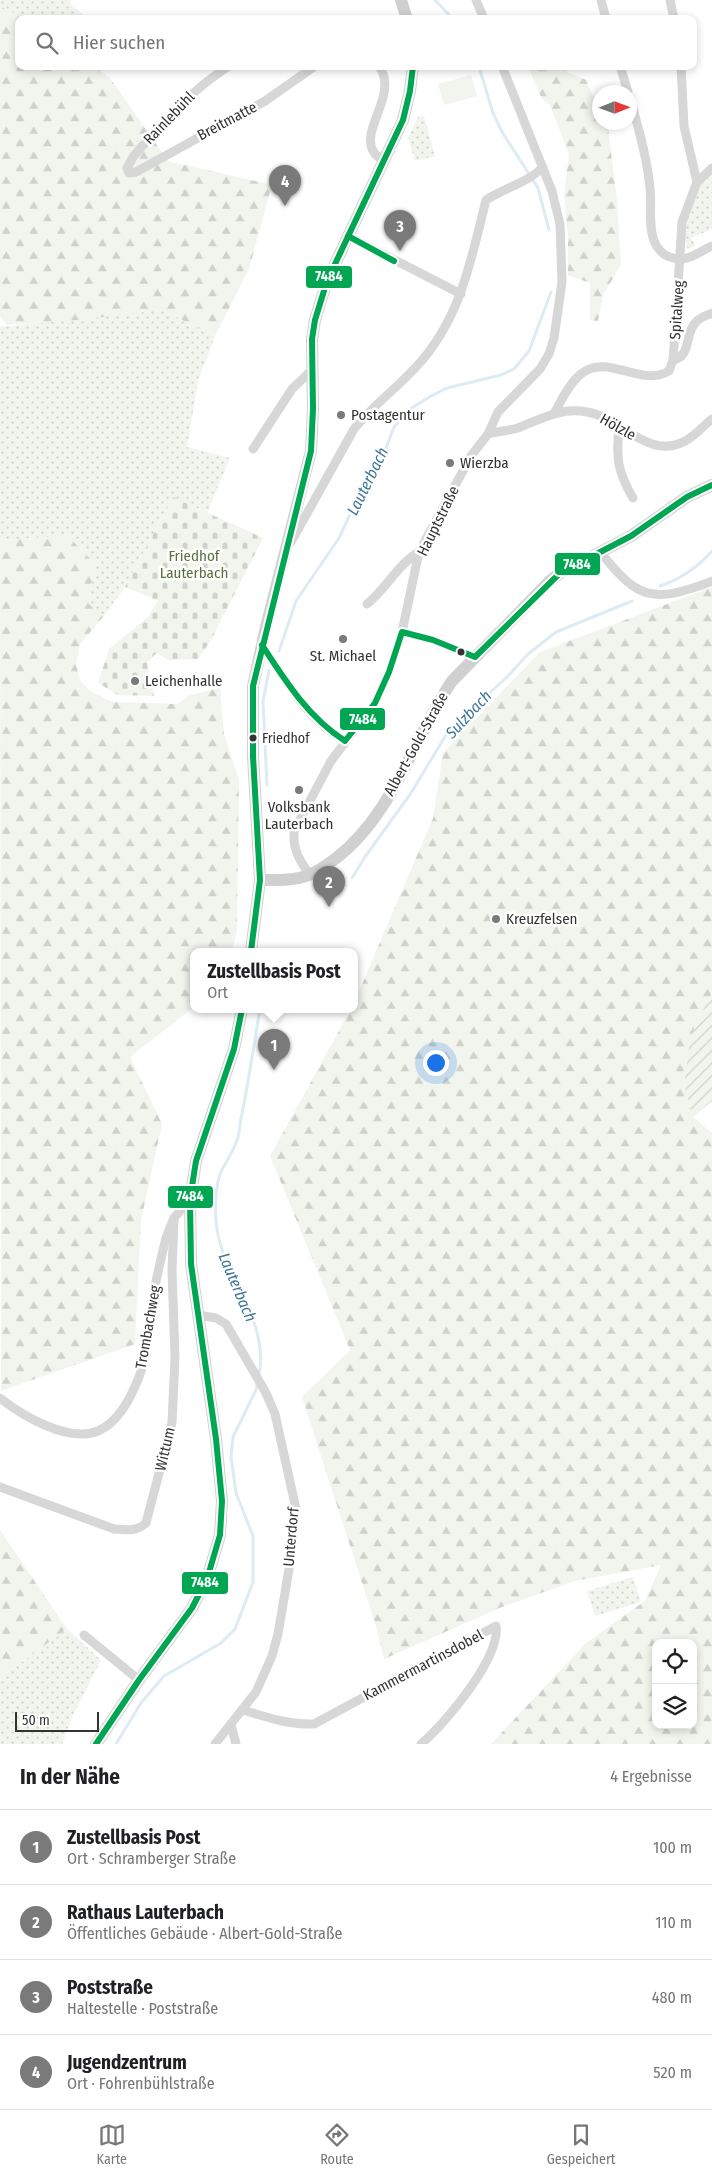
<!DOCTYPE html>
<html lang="de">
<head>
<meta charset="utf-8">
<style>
  body { margin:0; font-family:"Fira Sans Condensed",sans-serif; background:#f6f6f6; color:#202124 }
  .controls { position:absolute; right:15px; bottom:15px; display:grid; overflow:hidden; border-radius:10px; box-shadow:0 2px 8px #0003 }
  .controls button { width:45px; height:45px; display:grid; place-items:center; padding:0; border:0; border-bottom:1px solid #e0e0e0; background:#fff; color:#202124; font:25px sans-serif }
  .compass { position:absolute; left:592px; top:85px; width:45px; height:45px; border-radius:50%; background:#fff; box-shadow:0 2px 8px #0003; rotate:89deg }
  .scale { position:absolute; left:15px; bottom:12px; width:84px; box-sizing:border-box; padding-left:5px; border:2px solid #333; border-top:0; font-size:14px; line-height:18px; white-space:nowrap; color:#333; -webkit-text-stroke:4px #fff; paint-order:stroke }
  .you { position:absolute; left:435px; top:1062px; width:18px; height:18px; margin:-12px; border:4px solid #fff; border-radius:50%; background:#1a73e8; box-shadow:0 0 0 8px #1a73e833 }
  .badge { display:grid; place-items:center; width:32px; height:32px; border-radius:50%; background:#7a7a7a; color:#fff; font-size:16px; font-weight:700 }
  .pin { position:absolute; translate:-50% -41px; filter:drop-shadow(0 1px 2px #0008) }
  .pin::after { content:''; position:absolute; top:26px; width:18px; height:15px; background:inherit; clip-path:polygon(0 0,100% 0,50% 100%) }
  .popup { position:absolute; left:190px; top:948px; width:168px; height:65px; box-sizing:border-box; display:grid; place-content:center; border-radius:10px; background:#fff; filter:drop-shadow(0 1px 4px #0005); font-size:16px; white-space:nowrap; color:#757577 }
  .popup b { font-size:19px; color:#202124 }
  .popup::after { content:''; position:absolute; left:50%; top:100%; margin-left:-10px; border:10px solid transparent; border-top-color:#fff }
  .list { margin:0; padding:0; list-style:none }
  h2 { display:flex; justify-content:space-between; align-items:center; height:65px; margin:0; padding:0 20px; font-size:21px }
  h2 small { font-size:16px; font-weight:400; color:#757577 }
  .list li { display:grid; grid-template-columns:32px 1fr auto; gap:15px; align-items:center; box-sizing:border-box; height:75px; padding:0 20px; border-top:1px solid #e0e0e0 }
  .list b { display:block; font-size:19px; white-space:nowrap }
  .list p { margin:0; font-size:16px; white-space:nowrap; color:#757577 }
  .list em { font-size:16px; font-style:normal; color:#757577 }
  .icon { flex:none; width:28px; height:28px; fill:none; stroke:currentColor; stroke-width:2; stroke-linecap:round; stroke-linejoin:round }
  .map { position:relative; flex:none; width:712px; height:1744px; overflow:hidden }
  .search { position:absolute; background:#fff; box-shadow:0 2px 8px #0003; left:15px; right:15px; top:15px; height:55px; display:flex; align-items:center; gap:12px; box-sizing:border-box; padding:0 18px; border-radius:10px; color:#757577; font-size:19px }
  .sheet { height:365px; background:#fff }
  nav { display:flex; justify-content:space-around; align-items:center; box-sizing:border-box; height:70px; border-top:1px solid #e0e0e0; background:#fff; font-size:14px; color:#757577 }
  nav a { display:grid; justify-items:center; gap:2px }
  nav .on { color:#7a7a7a }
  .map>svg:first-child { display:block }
  .grass { fill:url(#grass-dots) }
  .forest { fill:url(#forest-firs); fill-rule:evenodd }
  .cemetery { fill:url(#cemetery-stones) }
  .garden { fill:url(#garden-furrows) }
  .pitch { fill:#f1f5ed }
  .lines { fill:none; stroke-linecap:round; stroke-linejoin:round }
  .stream { stroke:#ddebf3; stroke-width:3 }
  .street { stroke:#d7d7d7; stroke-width:9 }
  .secondary { stroke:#d0d0d0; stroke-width:12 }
  .bus-1-casing { stroke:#fff; stroke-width:10 }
  .bus-1 { stroke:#00a651; stroke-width:6 }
  .poi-dot { fill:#7a7a7a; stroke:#fff; stroke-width:2 }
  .bus-dot { fill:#333; stroke:#fff; stroke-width:2 }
  .labels { text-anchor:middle; stroke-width:5; stroke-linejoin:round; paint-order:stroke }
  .bus-label { font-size:14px; fill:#333; stroke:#fff; text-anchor:start }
  .street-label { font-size:15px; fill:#333; stroke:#fff }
  .poi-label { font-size:15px; fill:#333; stroke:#fff; text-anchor:start }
  .park-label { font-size:15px; fill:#56703f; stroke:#fff }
  .water-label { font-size:16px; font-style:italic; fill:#3f7597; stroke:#fff }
  .line-badge { stroke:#fff; stroke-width:2 }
  .badge-label { font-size:14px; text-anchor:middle; font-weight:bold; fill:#fff }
</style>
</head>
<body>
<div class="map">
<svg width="712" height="1744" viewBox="0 0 712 1744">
  <defs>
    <pattern id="grass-dots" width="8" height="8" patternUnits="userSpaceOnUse" patternTransform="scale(1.25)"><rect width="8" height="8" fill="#f1f5ed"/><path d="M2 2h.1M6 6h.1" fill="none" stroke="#cfd2cc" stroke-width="1.8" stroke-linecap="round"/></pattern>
    <pattern id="forest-firs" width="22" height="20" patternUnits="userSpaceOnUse" patternTransform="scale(1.25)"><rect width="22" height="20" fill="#f1f5ed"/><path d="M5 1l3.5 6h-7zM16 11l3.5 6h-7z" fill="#cfd2cc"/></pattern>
    <pattern id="cemetery-stones" width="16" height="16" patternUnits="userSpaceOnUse" patternTransform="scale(1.25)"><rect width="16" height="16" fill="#f1f5ed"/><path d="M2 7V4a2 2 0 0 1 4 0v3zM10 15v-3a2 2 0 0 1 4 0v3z" fill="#cfd2cc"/></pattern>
    <pattern id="garden-furrows" width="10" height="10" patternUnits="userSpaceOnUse" patternTransform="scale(1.25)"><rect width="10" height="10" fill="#f1f5ed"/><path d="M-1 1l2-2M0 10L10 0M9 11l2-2" fill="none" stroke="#cfd2cc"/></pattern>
  </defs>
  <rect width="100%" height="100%" fill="#fff"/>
  <g class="grass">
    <path d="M 0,0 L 71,0 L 70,3 L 88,19 L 24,19 L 0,6 Z"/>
    <path d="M 424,116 L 435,156 L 415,161 L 408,138 L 418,117 Z"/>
    <path d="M 712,173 L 712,229 L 691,238 L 696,246 L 688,249 C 680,234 692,194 702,181 C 705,178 709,176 712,173 Z"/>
    <path d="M 162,310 L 215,336 L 198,381 L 187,447 L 230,458 L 207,513 L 173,497 L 125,587 L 103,617 L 88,603 L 95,564 L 68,536 L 0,540 L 0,327 Z"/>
    <path d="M 633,1577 L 641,1602 L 595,1616 L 587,1591 Z"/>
    <path d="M 67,1629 L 101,1660 L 72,1717 L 62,1744 L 0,1744 L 0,1678 Z"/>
  </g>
  <g class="forest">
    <path d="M 0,6 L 24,19 L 19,19 L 19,66 L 94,66 L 110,78 L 168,161 L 272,185 L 249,269 L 215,336 L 162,310 L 77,320 L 7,325 L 0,316 Z"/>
    <path d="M 531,66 L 564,66 L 567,72 L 586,80 L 599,109 L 600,122 L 606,123 L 608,128 L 617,200 L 621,265 L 603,295 L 598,321 L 590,320 L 590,283 L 568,275 L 568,235 L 564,194 L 569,154 L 550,105 L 542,99 L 529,70 Z"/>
    <path d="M 68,536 L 95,564 L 88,603 L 103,617 L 80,644 L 76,665 L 81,682 L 93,693 L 113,702 L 177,704 L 190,695 L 220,688 L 224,734 L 239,780 L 237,931 L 232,951 L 194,951 L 194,1007 L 130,1057 L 162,1124 L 141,1220 L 135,1344 L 1,1391 L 0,540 Z"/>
    <path d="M 712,587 L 712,993 L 695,1025 L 684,1085 L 693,1117 L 712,1133 L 712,1744 L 491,1744 L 586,1643 L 645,1601 L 661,1565 L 575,1581 L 502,1607 L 384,1659 L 376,1626 L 302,1397 L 350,1350 L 270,1156 L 351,1009 L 354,1009 L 354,1003 L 433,818 L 443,753 L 540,652 ZM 656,1643 L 693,1643 L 693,1725 L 656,1725 Z"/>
    <path d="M 0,1530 L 67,1629 L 0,1678 Z"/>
  </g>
  <path class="cemetery" d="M 173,497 L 263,538 L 210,642 L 198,659 L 168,660 L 157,653 L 147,662 L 154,696 L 118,695 L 98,683 L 109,649 L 148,617 L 158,601 L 125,587 Z"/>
  <path class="garden" d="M 712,993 L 712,1101 L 693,1117 L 684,1085 L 689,1048 L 695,1025 Z"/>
  <path class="pitch" d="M 471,75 L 477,96 L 444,105 L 438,84 Z"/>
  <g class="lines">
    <g class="stream">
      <path d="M 435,0 L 453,19"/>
      <path d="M 480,70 L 493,113 L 502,132 L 538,188 L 549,230"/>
      <path d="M 660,586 C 681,579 697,568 712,551"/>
      <path d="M 279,651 L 296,601 L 339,538 L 361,491 L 386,448 L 394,427 L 410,409 L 431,396 L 447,388 L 501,375 L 514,369 L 529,351 L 551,292"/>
      <path d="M 267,785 L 263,701 L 269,670"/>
      <path d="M 352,878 L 365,857 L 411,793 L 449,730 L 507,677 L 528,654 L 556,632 L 632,601"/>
      <path d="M 259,1375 C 270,1316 219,1275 216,1220 C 215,1205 215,1189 220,1174 C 225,1162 235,1150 238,1137 C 240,1129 240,1121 242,1114 C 249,1079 254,1044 260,1009"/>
      <path d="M 116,1744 L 141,1703 L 164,1676 L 221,1643 L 235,1629 L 253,1582 L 253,1536 L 236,1493 L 231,1457 L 233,1437 L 256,1390 L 257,1383"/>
    </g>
    <g class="street">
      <path d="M 476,0 L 484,19"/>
      <path d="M 601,0 L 606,19"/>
      <path d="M 670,0 L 674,19"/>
      <path d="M 229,66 C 191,90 162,123 133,157 L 127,168 L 129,173 L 136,172 L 265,101 L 315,66"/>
      <path d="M 379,66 C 400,95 357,131 375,154 C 377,156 381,159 384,161"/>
      <path d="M 620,66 L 628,92"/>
      <path d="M 630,98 C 638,127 647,157 650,188 C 652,205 648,225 654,241 C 657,248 663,255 670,257 C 686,264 698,252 712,246"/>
      <path d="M 697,182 L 712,168"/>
      <path d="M 348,236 L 461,294"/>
      <path d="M 673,360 C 692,357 684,332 697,321 C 701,317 708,315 712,313"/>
      <path d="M 555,412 C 562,399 569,384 581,374 C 607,352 641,388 669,371 L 673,360 L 676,318 L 682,222 L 697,182 L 684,126 L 681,66"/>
      <path d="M 619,426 C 616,457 617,471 633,498"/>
      <path d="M 488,434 C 498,431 509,431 518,428 C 541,419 561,407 587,412 C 622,418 648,461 685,441 C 695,436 703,426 712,419"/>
      <path d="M 253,449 L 292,389 L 313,369"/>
      <path d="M 291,542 L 354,429 C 372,406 396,389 416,367 C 460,320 471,261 486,200 C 504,188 529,182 543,167"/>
      <path d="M 601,553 C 627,584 642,604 686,590 C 695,587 704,585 712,581"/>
      <path d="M 367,604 C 386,589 398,564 419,552"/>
      <path d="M 402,632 L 433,640 L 475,657"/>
      <path d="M 262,645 C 285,680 307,720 345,741"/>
      <path d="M 310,875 C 299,860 293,850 294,831 L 331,761 L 375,703 L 389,672 L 402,632 L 419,552 L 425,541 L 471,456 L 488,434 L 498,412 L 540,369 L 549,354 L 554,338 L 562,282 L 560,224 L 552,191 L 502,66"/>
      <path d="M 198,1315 L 216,1318 L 226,1324 L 266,1393 L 275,1414 L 296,1509 L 290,1563 L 278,1634 L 272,1656 L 256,1692 L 215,1744"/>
      <path d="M 0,1398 C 23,1416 68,1443 98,1431 C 119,1422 131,1397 139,1377 C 148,1353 148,1323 153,1298 C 156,1278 161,1258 166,1238 L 174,1218 L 190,1199"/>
      <path d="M 0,1487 L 114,1529 C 127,1530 136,1532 146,1523 L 172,1423 L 175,1357 L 172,1271 L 174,1218"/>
      <path d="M 84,1635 L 139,1680"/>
      <path d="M 243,1710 C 266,1717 289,1725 314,1724 L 496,1626 C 501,1657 445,1724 421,1744"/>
      <path d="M 231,1725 L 236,1744"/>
    </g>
    <g class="secondary">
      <path d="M 401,0 L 407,19"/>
      <path d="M 260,880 C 276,880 294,881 309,875 C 319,871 327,865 335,859 C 393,815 413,739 452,681 L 550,581 L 560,573 L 631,536 L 687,497 L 712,485"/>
      <path d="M 251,951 L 260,880 L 253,756 L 253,686 L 266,627 L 311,451 L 313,409 L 312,339 L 315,320 L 327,281 L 403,120 L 410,91 L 413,66"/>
      <path d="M 96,1744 L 139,1680 L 192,1608 L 207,1579 L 220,1535 L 222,1501 L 216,1439 L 191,1264 L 190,1199 L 196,1161 L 234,1049 L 242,1009"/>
    </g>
    <defs>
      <g id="bus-1">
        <path d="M 348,236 L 394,261"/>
        <path d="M 262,645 C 286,682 308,717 345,741 L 375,703 L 389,672 L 402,632 L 433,640 L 475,657 L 560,573 L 631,536 L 687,497 L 712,485"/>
        <path d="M 251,951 L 260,880 L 253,756 L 253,686 L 311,451 L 313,409 L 312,339 L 315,320 L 327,281 L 403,120 L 410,91 L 413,66"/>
        <path d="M 96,1744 L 139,1680 L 192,1608 L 207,1579 L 220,1535 L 222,1501 L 216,1439 L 191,1264 L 190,1199 L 196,1161 L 234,1049 L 242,1009"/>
      </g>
    </defs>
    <use href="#bus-1" class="bus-1-casing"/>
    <use href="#bus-1" class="bus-1"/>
  </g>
  <g class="poi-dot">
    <circle cx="341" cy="415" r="5"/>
    <circle cx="450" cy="463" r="5"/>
    <circle cx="343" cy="639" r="5"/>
    <circle cx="135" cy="681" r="5"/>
    <circle cx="299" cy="790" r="5"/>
    <circle cx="496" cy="919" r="5"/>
  </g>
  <g class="bus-dot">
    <circle cx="461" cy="652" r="4.5"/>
    <circle cx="253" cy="738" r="4.5"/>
  </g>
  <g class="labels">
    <g class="bus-label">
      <text x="262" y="743">Friedhof</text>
    </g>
    <g class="street-label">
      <text transform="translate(169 118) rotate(-46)" y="5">Rainlebühl</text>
      <text transform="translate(227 121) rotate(-28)" y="5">Breitmatte</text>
      <text transform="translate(677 310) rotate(-86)" y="5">Spitalweg</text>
      <text transform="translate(618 427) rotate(29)" y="5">Hölzle</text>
      <text transform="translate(438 521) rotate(-64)" y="5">Hauptstraße</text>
      <text transform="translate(416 744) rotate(-61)" y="5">Albert-Gold-Straße</text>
      <text transform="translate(148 1327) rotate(-80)" y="5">Trombachweg</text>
      <text transform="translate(165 1449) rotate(-77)" y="5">Wittum</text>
      <text transform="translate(291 1537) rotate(-85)" y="5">Unterdorf</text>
      <text transform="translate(423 1665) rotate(-28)" y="5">Kammermartinsdobel</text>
    </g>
    <g class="poi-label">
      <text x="351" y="420">Postagentur</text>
      <text x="460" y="468">Wierzba</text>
      <text x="343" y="661" text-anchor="middle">St. Michael</text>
      <text x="145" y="686">Leichenhalle</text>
      <text x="299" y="812" text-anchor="middle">Volksbank<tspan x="299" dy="17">Lauterbach</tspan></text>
      <text x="506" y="924">Kreuzfelsen</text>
    </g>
    <g class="park-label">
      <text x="194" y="561">Friedhof<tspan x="194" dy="17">Lauterbach</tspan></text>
    </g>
    <g class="water-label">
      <text transform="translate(367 481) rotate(-64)" y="6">Lauterbach</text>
      <text transform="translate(468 714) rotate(-47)" y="6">Sulzbach</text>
      <text transform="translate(238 1287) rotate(67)" y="6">Lauterbach</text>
    </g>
  </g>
  <g class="line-badge">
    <rect x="305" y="265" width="48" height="24" rx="5" fill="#00a651"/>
    <rect x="554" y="552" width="47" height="24" rx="5" fill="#00a651"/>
    <rect x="339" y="707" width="47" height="24" rx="5" fill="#00a651"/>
    <rect x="167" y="1185" width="47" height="24" rx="5" fill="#00a651"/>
    <rect x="181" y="1571" width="48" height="24" rx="5" fill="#00a651"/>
  </g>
  <g class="badge-label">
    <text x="329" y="281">7484</text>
    <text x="577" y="569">7484</text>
    <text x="363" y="724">7484</text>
    <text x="190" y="1201">7484</text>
    <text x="205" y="1587">7484</text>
  </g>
</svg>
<div class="controls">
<button><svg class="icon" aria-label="locate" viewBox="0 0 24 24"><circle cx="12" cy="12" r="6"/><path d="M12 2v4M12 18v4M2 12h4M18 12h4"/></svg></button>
<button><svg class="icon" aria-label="layers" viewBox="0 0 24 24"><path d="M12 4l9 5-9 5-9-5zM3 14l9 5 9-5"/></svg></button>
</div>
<svg class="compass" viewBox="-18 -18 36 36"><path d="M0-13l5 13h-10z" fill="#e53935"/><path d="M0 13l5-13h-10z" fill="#757577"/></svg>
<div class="scale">50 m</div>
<div class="you"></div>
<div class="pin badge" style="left:274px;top:1070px">1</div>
<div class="popup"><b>Zustellbasis Post</b>Ort</div>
<div class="pin badge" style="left:329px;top:907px">2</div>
<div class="pin badge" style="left:400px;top:251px">3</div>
<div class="pin badge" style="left:285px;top:206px">4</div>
<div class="search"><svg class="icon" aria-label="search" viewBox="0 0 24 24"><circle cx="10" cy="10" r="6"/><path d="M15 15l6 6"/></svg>Hier suchen</div>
</div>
<section class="sheet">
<h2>In der Nähe<small>4 Ergebnisse</small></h2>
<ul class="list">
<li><span class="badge">1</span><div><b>Zustellbasis Post</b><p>Ort · Schramberger Straße</p></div><em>100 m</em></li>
<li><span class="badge">2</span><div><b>Rathaus Lauterbach</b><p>Öffentliches Gebäude · Albert-Gold-Straße</p></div><em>110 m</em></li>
<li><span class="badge">3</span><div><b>Poststraße</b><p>Haltestelle · Poststraße</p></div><em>480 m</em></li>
<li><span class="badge">4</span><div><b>Jugendzentrum</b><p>Ort · Fohrenbühlstraße</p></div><em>520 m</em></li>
</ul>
</section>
<nav>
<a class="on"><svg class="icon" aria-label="map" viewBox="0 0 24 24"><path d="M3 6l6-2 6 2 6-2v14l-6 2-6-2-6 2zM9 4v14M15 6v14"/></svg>Karte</a>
<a><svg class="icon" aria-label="directions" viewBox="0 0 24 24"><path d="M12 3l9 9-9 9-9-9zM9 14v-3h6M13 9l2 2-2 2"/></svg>Route</a>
<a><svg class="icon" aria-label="saved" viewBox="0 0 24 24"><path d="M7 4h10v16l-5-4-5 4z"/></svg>Gespeichert</a>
</nav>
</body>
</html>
